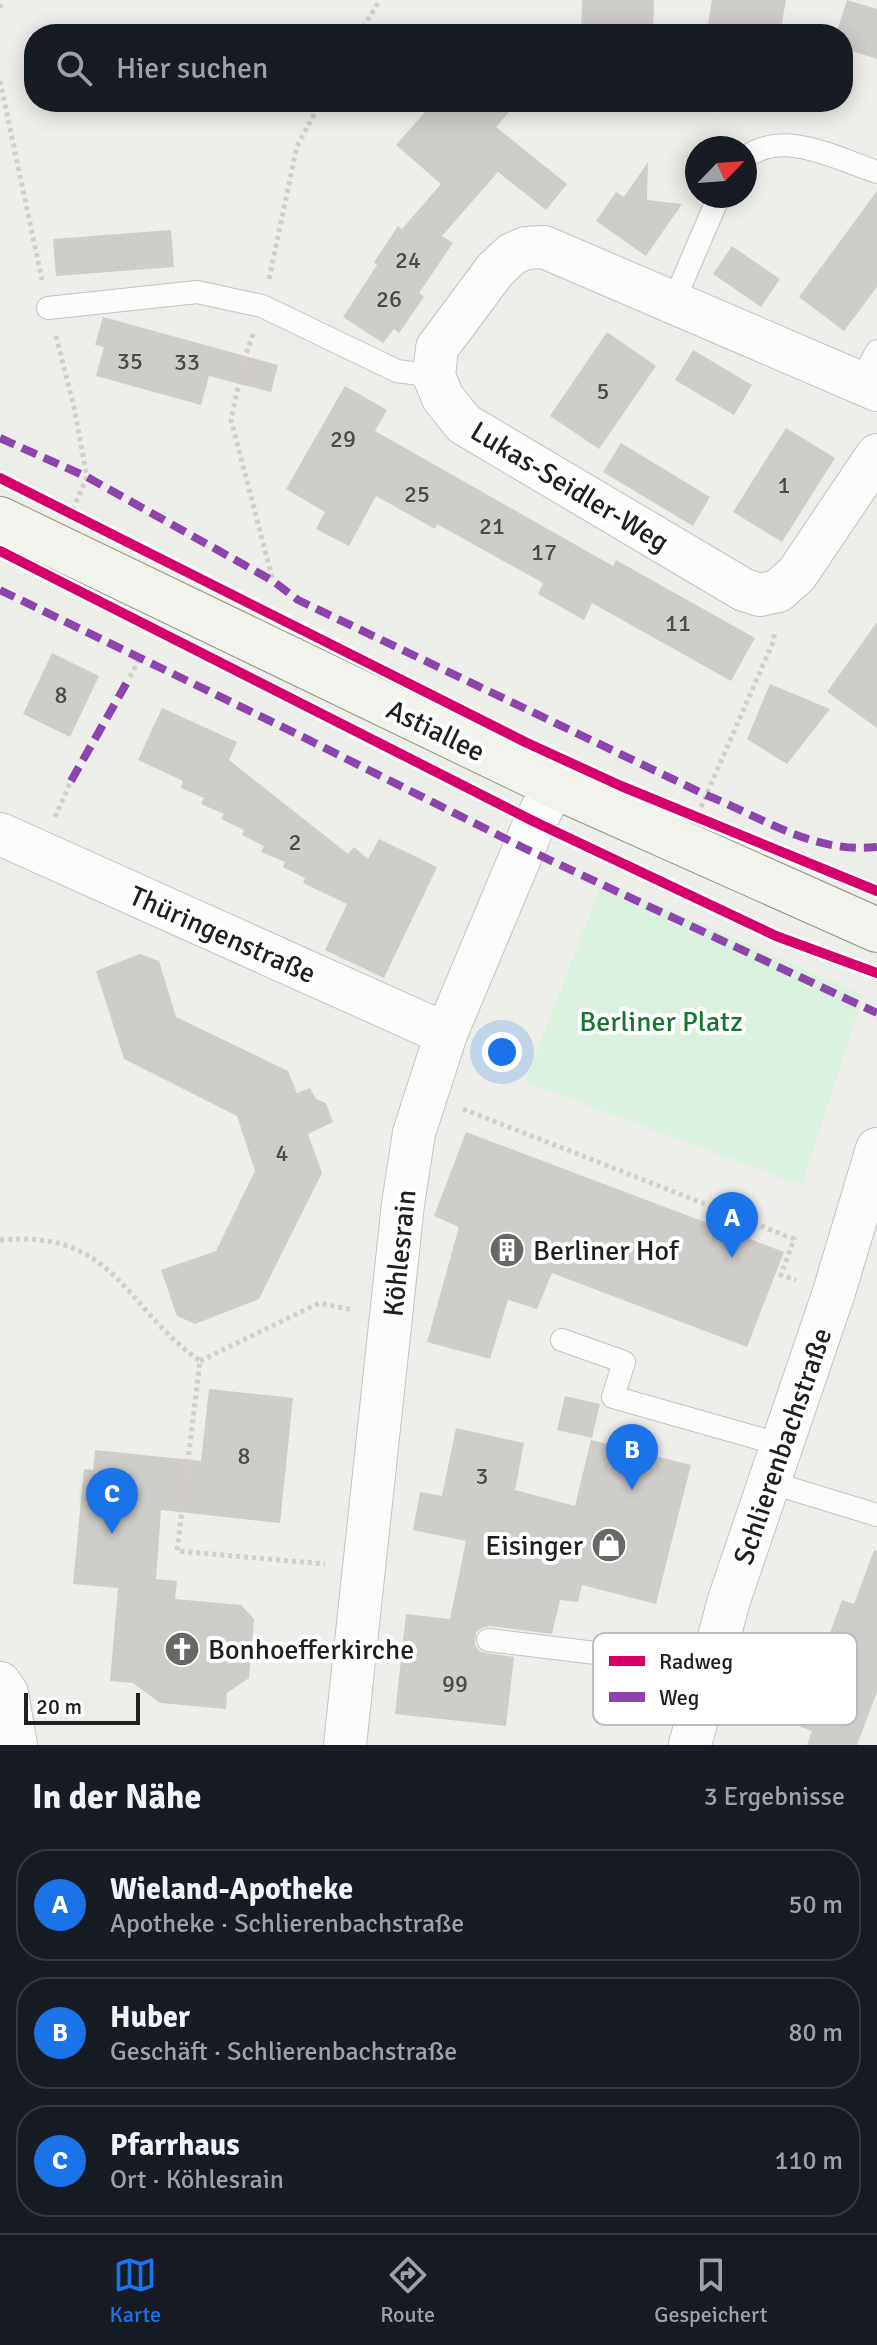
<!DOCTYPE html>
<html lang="de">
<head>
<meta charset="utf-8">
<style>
  body { margin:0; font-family:Signika,sans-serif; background:#242831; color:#f1f3f6 }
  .compass { position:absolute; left:685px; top:136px; width:72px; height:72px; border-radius:50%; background:#171b24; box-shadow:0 4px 20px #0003; rotate:65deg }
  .scale { position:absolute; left:24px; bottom:20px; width:116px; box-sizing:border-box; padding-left:8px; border:4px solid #202020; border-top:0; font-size:22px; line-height:28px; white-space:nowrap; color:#202020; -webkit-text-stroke:6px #fff; paint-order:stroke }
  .you { position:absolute; left:502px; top:1052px; width:28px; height:28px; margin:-20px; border:6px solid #fff; border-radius:50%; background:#1a73e8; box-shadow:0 0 0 12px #1a73e833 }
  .badge { display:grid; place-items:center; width:52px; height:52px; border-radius:50%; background:#1a73e8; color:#fff; font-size:26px; font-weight:700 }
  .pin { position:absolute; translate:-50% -66px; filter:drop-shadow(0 2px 4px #0008) }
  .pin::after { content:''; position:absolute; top:42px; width:28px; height:24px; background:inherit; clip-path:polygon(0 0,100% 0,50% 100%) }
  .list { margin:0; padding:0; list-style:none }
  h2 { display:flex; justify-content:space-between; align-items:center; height:104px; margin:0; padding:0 32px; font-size:34px }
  h2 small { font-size:26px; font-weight:400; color:#9ea1a6 }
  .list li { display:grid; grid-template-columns:52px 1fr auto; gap:24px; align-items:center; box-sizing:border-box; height:112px; margin:0 16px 16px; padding:0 16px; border:2px solid #363941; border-radius:32px }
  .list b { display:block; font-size:30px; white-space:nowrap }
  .list p { margin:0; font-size:26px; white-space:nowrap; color:#9ea1a6 }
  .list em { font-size:26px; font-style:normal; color:#9ea1a6 }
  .icon { flex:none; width:44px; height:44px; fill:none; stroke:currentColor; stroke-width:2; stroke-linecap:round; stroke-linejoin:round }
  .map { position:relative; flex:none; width:877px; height:1745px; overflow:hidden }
  .search { position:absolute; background:#171b24; box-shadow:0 4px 20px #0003; left:24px; right:24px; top:24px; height:88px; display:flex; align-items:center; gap:20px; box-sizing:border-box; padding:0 28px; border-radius:32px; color:#9ea1a6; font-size:30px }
  .sheet { height:488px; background:#171b24 }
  nav { display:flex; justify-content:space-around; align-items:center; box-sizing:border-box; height:112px; border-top:2px solid #363941; background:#171b24; font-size:22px; color:#9ea1a6 }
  nav a { display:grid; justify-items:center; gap:4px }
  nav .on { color:#1a73e8 }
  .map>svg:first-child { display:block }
  .park { fill:#d9f1de }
  .building { fill:#cecdca }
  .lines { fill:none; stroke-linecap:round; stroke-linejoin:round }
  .lane-casing { stroke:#c3c3c1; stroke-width:24 }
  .street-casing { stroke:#c3c3c1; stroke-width:44 }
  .secondary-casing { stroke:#919682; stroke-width:46 }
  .path { stroke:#d5cdc9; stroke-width:5; stroke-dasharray:4 4; stroke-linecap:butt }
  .lane { stroke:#fcfcfc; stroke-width:22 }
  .street { stroke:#fcfcfc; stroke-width:42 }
  .secondary { stroke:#f1f3ec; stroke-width:44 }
  .quiet { stroke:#8e44ad; stroke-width:8; stroke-dasharray:16 8; stroke-linecap:butt }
  .cycleway-casing { stroke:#fff; stroke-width:15 }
  .cycleway { stroke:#d6006c; stroke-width:10 }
  .labels { text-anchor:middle; stroke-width:8; stroke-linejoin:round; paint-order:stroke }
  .number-label { font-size:24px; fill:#4c4b4a }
  .street-label { font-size:28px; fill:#202020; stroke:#fff }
  .park-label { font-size:28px; fill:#177431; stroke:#fff }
  .poi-label { font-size:28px; fill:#202020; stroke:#fff; text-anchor:start }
  .key { fill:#fff; stroke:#bcbcbc; stroke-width:2 }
  .key-label { font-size:22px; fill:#202020 }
</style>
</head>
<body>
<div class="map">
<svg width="877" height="1745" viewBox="0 0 877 1745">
  <rect width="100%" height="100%" fill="#edede9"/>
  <path class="park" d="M 603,881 L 863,995 L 802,1185 L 525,1082 Z"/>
  <g class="building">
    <path d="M 582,0 L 654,0 L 653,34 L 581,33 Z"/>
    <path d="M 712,0 L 786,0 L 780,34 L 706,34 Z"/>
    <path d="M 847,0 L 877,9 L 877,59 L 843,48 L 843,34 L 836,34 Z"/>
    <path d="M 434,102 L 518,102 L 496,127 L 567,184 L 546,210 L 498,172 L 442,236 L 453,243 L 419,293 L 424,297 L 399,333 L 394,329 L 383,343 L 343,317 L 377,265 L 374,262 L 398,226 L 402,229 L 441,184 L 396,145 Z"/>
    <path d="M 648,162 L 647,200 L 682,204 L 646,256 L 596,221 L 616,192 L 624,197 Z"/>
    <path d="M 877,191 L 877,287 L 844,331 L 799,297 Z"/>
    <path d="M 171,230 L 174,267 L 56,276 L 53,239 Z"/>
    <path d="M 732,246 L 780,279 L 761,307 L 713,274 Z"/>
    <path d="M 103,317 L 278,365 L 271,392 L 209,376 L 201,405 L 96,376 L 104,347 L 95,345 Z"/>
    <path d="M 607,332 L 656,366 L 599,449 L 550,416 Z"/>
    <path d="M 693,350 L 752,385 L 734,415 L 675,380 Z"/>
    <path d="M 345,386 L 387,410 L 375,431 L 613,566 L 616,560 L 755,638 L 731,681 L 592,603 L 584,620 L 538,594 L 543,583 L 437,524 L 435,529 L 376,496 L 349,546 L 316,529 L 325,512 L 286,489 Z"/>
    <path d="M 786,428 L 835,458 L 782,542 L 733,512 Z"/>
    <path d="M 621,443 L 710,497 L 693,526 L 603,472 Z"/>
    <path d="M 877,622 L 877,728 L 827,692 Z"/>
    <path d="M 52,653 L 99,676 L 70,737 L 23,714 Z"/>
    <path d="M 770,684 L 830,709 L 787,764 L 747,739 Z"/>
    <path d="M 162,708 L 237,742 L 229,760 L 348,854 L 354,847 L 368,859 L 379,839 L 437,867 L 384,978 L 325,950 L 347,904 L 303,883 L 305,878 L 283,867 L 285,862 L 261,852 L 264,846 L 242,835 L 244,830 L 221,819 L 224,814 L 201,804 L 204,798 L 181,788 L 183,781 L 138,760 Z"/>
    <path d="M 140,954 L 159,961 L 176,1017 L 288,1071 L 297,1093 L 310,1088 L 316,1099 L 326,1103 L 333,1122 L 308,1134 L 322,1173 L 259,1299 L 195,1324 L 177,1316 L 161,1270 L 216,1251 L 255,1171 L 237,1116 L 124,1059 L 96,971 Z"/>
    <path d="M 466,1132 L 784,1252 L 747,1347 L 552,1273 L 537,1309 L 508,1300 L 490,1359 L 427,1342 L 459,1227 L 434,1216 Z"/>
    <path d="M 209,1389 L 293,1398 L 280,1523 L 161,1510 L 156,1579 L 177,1581 L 175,1599 L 241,1605 L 254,1619 L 249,1678 L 227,1693 L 226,1709 L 160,1703 L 133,1683 L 110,1681 L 118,1588 L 73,1584 L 84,1469 L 93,1470 L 95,1450 L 201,1461 Z"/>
    <path d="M 565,1396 L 600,1404 L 592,1438 L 557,1430 Z"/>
    <path d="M 456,1428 L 524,1443 L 515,1490 L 575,1506 L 591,1440 L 691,1465 L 656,1604 L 582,1585 L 578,1602 L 560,1600 L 552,1634 L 490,1626 L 482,1628 L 476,1632 L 475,1645 L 480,1652 L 514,1657 L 506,1726 L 395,1714 L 406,1614 L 450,1619 L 466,1541 L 413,1530 L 420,1492 L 442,1496 Z"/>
    <path d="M 874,1550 L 877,1551 L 877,1692 L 857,1745 L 807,1745 L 812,1731 L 747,1708 L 756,1681 L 806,1698 L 842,1600 L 854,1604 Z"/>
  </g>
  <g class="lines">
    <defs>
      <g id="lane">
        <path d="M 745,158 C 783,128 837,159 877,172"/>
        <path d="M 673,303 L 719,196"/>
        <path d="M 48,308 L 197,292 L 262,306 L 397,371 L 434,376"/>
        <path d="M 860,383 L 877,351"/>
        <path d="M 562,1340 L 624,1362 L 613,1397 L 782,1445"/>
        <path d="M 769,1482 L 877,1515"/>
        <path d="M 488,1640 L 711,1667"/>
      </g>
      <g id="street">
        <path d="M 877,390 L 544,247 L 526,248 L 512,254 L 495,270 L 437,348 L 434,376 L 443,398 L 464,424 L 744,590 L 760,595 L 778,591 L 797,574 L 877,455"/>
        <path d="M 0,834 L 446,1034"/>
        <path d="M 0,1683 L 7,1693 L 16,1745"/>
        <path d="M 345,1745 L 403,1204 L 414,1133 L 446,1034 L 535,822 L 554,786"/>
        <path d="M 690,1745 L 729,1600 L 834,1292 L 877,1149"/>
      </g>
      <path id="secondary" d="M 0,519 L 554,786 L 877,930"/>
    </defs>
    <use href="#lane" class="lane-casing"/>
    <use href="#street" class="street-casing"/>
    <use href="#secondary" class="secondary-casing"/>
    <g class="path">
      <path d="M 0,8 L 1,0"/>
      <path d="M 359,34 L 380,0"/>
      <path d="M 0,81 L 42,280"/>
      <path d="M 269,279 L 297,146 L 321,102"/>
      <path d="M 253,334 L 243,363 L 231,420 L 273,581"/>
      <path d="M 56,336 L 74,407 L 87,477 L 72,511"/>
      <path d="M 130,677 L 140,658"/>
      <path d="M 701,807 L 774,640 L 774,632"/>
      <path d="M 55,817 L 71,781"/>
      <path d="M 463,1109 L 794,1239 L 781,1275 L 796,1280"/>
      <path d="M 0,1240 C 116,1229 123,1307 200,1361 L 177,1551 L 325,1564"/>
      <path d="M 200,1361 L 319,1303 L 353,1310"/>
    </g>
    <use href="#lane" class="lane"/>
    <use href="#street" class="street"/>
    <use href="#secondary" class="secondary"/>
    <g class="quiet">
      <path d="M 0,438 L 87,477 L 273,581 L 298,600 L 706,795 C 762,817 813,854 877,847"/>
      <path d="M 0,590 L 297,734 L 524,848 L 877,1013"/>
      <path d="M 71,781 L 130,677"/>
    </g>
    <defs>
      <g id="cycleway">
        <path d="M 0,478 L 525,742 L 621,786 L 877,891"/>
        <path d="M 0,551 L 535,822 L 776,936 L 877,973"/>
      </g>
    </defs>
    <use href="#cycleway" class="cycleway-casing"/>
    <use href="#cycleway" class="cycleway"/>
  </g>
  <defs>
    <symbol id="building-disc" viewBox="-11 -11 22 22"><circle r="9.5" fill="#686866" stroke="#fff"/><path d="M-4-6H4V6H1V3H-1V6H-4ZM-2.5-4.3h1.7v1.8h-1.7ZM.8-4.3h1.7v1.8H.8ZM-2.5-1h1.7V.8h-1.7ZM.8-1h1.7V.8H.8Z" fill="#fff"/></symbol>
    <symbol id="shop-disc" viewBox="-11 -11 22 22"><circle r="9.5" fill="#686866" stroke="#fff"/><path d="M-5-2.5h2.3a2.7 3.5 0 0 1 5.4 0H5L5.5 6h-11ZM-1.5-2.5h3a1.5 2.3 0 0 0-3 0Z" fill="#fff"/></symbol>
    <symbol id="church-disc" viewBox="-11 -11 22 22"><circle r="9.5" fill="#686866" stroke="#fff"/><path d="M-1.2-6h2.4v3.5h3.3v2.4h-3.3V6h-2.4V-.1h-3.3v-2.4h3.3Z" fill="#fff"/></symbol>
  </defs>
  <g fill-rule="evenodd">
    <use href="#building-disc" x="487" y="1230" width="40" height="40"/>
    <use href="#shop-disc" x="589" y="1525" width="40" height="40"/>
    <use href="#church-disc" x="162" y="1629" width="40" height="40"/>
  </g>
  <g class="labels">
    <g class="number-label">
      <text x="408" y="268">24</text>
      <text x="389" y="307">26</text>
      <text x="130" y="369">35</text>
      <text x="187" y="370">33</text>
      <text x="603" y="399">5</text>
      <text x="343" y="447">29</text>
      <text x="784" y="493">1</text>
      <text x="417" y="502">25</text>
      <text x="492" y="534">21</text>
      <text x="544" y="560">17</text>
      <text x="678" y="631">11</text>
      <text x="61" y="703">8</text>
      <text x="295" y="850">2</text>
      <text x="282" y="1161">4</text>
      <text x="244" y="1464">8</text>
      <text x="482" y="1484">3</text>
      <text x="455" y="1692">99</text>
    </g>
    <g class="street-label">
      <text transform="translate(570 486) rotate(31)" y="10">Lukas-Seidler-Weg</text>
      <text transform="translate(436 730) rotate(26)" y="10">Astiallee</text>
      <text transform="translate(223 934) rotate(24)" y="10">Thüringenstraße</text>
      <text transform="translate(399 1253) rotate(-84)" y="10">Köhlesrain</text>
      <text transform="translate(782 1446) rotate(-71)" y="10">Schlierenbachstraße</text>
    </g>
    <g class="park-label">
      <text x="661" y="1031">Berliner Platz</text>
    </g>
    <g class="poi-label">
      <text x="533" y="1260">Berliner Hof</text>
      <text x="583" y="1555" text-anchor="end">Eisinger</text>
      <text x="208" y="1659">Bonhoefferkirche</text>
    </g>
  </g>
  <rect x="593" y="1633" width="264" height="92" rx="12" class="key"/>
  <rect x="609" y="1656" width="36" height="10" fill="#d6006c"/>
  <rect x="609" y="1692" width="36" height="10" fill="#8e44ad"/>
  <g class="key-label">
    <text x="659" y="1669">Radweg</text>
    <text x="659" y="1705">Weg</text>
  </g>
</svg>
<svg class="compass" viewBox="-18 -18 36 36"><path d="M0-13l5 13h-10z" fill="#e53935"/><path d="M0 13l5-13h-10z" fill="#9ea1a6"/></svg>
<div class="scale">20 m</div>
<div class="you"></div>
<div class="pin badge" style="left:732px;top:1258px">A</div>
<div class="pin badge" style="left:632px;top:1490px">B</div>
<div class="pin badge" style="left:112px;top:1534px">C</div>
<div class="search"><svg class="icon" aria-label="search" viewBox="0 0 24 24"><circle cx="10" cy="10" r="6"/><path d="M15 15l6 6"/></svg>Hier suchen</div>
</div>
<section class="sheet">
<h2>In der Nähe<small>3 Ergebnisse</small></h2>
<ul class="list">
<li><span class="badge">A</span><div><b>Wieland-Apotheke</b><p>Apotheke · Schlierenbachstraße</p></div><em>50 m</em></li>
<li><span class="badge">B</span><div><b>Huber</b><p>Geschäft · Schlierenbachstraße</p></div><em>80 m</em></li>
<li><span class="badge">C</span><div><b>Pfarrhaus</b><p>Ort · Köhlesrain</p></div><em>110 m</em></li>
</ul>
</section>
<nav>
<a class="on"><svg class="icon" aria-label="map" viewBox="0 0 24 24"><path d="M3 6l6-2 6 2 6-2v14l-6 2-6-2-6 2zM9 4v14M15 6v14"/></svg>Karte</a>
<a><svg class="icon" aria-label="directions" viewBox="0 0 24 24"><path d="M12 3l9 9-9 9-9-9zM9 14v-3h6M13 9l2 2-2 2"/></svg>Route</a>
<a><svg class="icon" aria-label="saved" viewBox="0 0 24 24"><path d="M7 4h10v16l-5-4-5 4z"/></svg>Gespeichert</a>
</nav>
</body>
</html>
